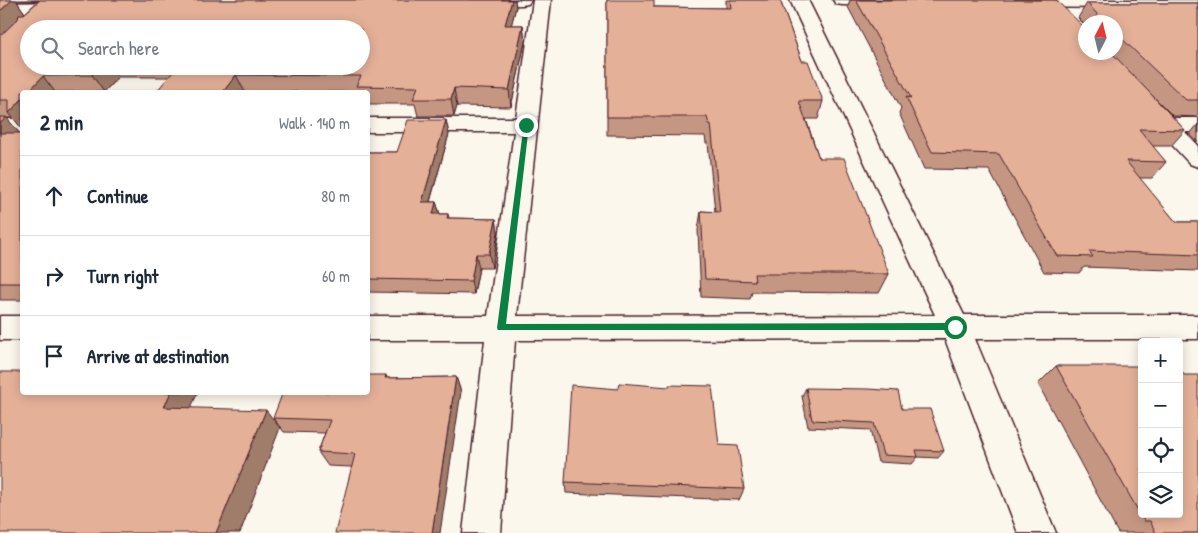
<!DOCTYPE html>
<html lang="en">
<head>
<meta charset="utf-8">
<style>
  body { margin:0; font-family:"Patrick Hand",sans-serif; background:#f2f2f3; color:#1f2937 }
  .controls { position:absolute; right:15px; bottom:15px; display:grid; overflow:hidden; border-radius:5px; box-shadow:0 2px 12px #0003 }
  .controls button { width:45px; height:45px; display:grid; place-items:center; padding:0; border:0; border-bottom:1px solid #e0e1e3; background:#fff; color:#1f2937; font:25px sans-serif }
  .compass { position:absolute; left:1078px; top:15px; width:45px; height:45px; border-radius:50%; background:#fff; box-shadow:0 2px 12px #0003; rotate:7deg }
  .stop { position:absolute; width:15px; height:15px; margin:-11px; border:4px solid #0b8043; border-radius:50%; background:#fff }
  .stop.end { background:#0b8043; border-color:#fff; box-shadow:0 1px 5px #0008 }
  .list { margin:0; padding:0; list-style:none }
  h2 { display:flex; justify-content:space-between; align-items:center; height:65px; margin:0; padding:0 20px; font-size:21px }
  h2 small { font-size:16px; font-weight:400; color:#747a83 }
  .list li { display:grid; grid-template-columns:32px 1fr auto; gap:15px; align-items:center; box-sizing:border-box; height:80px; padding:0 20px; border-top:1px solid #e0e1e3 }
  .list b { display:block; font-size:19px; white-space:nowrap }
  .list em { font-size:16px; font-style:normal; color:#747a83 }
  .icon { flex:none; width:28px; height:28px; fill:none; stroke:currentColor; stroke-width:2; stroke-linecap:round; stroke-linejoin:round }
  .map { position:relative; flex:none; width:1198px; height:533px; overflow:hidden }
  .search { position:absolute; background:#fff; box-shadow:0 2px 12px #0003; left:20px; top:20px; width:350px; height:55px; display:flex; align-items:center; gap:12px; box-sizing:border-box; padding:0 18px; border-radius:28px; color:#747a83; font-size:19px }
  .panel { position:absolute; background:#fff; box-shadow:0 2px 12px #0003; left:20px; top:90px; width:350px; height:305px; border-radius:5px }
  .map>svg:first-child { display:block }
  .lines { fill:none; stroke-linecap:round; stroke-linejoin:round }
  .street-casing { stroke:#4a1f2b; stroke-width:3 }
  .street { fill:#fbf7ec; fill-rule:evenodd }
  .wall { fill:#c59783; stroke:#4a1f2b; fill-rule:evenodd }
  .shaded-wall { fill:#a07b6a; stroke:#4a1f2b }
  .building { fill:#e5b098; stroke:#4a1f2b }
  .route { fill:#0b8043 }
</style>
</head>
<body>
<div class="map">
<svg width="1198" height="533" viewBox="0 0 1198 533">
  <rect width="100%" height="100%" fill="#fbf7ec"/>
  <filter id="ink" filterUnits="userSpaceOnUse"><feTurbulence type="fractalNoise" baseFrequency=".02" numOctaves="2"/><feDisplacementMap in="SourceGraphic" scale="10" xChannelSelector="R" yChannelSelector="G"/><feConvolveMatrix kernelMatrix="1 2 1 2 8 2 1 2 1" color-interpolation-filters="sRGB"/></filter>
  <g filter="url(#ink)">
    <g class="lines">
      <defs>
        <g id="street">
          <path d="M 471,0 L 531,0 L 528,4 L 522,5 L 479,6 L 473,5 Z"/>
          <path d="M 533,0 L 551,0 L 517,316 L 935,315 L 790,0 L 808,0 L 964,315 L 1198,315 L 1198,339 L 975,339 L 1056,533 L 1018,533 L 945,339 L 515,340 L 501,533 L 463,533 L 485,340 L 368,340 L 368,316 L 488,316 L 514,132 L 368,132 L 368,118 L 516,118 Z"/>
          <path d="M 833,0 L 895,0 L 896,1 L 893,5 L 887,6 L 842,5 L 836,4 Z"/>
          <path d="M 1015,0 L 1198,0 L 1198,9 L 1022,7 L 1016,6 L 1013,2 Z"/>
          <path d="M 69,2 L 75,3 L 78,7 L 75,11 L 0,13 L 0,3 Z"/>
          <path d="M 1153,104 L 1161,106 L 1172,118 L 1198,118 L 1198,132 L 1185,132 L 1198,145 L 1198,167 L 1190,164 L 1145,116 L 1142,111 L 1145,106 Z"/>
          <rect x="0" y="119" width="22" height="14"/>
          <rect x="0" y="316" width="22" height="24"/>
        </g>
      </defs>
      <use href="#street" class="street-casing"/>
      <use href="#street" class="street"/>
    </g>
    <g class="wall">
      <path d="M 0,0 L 515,0 L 516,7 L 511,25 L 523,25 L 525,42 L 511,107 L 457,106 L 454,116 L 418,116 L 415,104 L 368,104 L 368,92 L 156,92 L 169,77 L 118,77 L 104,92 L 22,92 L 13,118 L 6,118 L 19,133 L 22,133 L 22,300 L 0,300 ZM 39,0 L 25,13 L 16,1 ZM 29,29 L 361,66 L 29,66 Z"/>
      <path d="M 607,0 L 654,7 L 726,8 L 726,0 L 780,0 L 802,61 L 823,101 L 818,119 L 806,119 L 819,158 L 889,274 L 879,293 L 752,292 L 750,299 L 701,297 L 698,230 L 701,211 L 715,212 L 708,143 L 706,143 L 705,136 L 607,135 Z"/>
      <path d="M 850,0 L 1056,0 L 1086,52 L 1116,52 L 1116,22 L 1086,22 L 1086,26 L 1078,18 L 1087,3 L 1198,3 L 1198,117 L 1173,116 L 1130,73 L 1185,130 L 1171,146 L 1152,146 L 1166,162 L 1152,178 L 1139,178 L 1176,222 L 1198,222 L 1198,271 L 1084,267 L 1079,273 L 1044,272 L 989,170 L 924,169 L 899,113 L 901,108 L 848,7 Z"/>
      <path d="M 446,120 L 449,134 L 430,202 L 436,202 L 440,214 L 448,214 L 449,218 L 496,219 L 498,232 L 492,268 L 479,268 L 474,294 L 368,292 L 368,152 L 397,152 Z"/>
      <path d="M 1198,124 L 1198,142 L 1190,134 Z"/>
      <path d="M 1056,366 L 1184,375 L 1198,533 L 1118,533 L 1038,384 Z"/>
      <path d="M 386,375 L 387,378 L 456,377 L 461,392 L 351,467 L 328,466 L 318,452 L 325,433 L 284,432 L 273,418 Z"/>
      <path d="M 806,388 L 944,451 L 938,458 L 918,457 L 912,464 L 878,462 L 870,430 L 808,427 L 802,396 Z"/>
      <path d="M 719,445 L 744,489 L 739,500 L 566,493 L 565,482 Z"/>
    </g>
    <g class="shaded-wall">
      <path d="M 12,0 L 16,0 L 26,15 L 0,38 L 0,11 Z"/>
      <path d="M 512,0 L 515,0 L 516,7 L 507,42 L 505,25 Z"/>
      <path d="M 523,25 L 525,42 L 511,107 L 509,90 Z"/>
      <path d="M 101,66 L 111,66 L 118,77 L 104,92 L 92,75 Z"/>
      <path d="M 236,75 L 245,92 L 223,92 Z"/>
      <path d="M 43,76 L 55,92 L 28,92 Z"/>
      <path d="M 454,88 L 457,106 L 454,116 L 451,99 Z"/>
      <path d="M 22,99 L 22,129 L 9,113 Z"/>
      <path d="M 6,117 L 21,135 L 0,143 L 0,124 Z"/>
      <path d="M 446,120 L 449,134 L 426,215 L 422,202 Z"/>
      <path d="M 436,202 L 440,215 L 433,214 Z"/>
      <path d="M 496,219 L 498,232 L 492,268 L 489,254 Z"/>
      <path d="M 476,254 L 479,268 L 474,294 L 471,281 Z"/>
      <path d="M 456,377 L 461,392 L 440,533 L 432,533 Z"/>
      <path d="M 171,392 L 198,392 L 183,425 L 164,407 Z"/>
      <path d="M 266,410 L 280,428 L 240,533 L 216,533 Z"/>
    </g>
    <g class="building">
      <path d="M 0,0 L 12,0 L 0,11 Z"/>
      <path d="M 40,0 L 512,0 L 505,25 L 523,25 L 509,90 L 454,88 L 451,99 L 413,99 L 418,87 L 356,86 L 361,76 L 236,75 L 223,92 L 156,92 L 178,66 L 361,66 L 361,29 L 29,29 L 29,66 L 101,66 L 92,75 L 43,76 L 28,92 L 22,92 L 22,99 L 9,113 L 9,100 L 0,100 L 0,36 L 18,19 L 19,14 L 24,14 Z"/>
      <path d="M 607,0 L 654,0 L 654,7 L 731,8 L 730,0 L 780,0 L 802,61 L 808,61 L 823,101 L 799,101 L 819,158 L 844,158 L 889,274 L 754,274 L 755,281 L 705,279 L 701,211 L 720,212 L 711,124 L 709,124 L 707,117 L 607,117 Z"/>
      <path d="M 856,0 L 1056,0 L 1086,29 L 1086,52 L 1111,52 L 1185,130 L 1139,129 L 1166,162 L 1126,161 L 1176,222 L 1198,222 L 1198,255 L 1089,251 L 1093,257 L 1057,256 L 999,154 L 932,152 L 906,97 L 911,98 Z"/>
      <path d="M 1087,3 L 1198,3 L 1198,100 L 1186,100 L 1118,35 L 1116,35 L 1116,22 L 1097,22 L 1097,14 Z"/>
      <path d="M 0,117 L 6,117 L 0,124 Z"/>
      <path d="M 408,120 L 446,120 L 422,202 L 436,202 L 433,214 L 448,214 L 447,218 L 496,219 L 489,254 L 476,254 L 471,281 L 368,279 L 368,152 L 397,152 Z"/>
      <rect x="0" y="133" width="22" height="150"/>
      <path d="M 1056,366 L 1142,366 L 1142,514 L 1179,514 L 1179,367 L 1184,375 L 1198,375 L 1198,533 L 1156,533 L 1150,521 L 1144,521 Z"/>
      <path d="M 0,372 L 22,372 L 22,392 L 171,392 L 164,407 L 266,410 L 216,533 L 0,533 Z"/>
      <path d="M 368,375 L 386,375 L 385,378 L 456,377 L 432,533 L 335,533 L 355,454 L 318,452 L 330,420 L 273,418 L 283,392 L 368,392 Z"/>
      <path d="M 619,383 L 669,387 L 669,385 L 712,386 L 719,445 L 738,446 L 744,489 L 565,482 L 571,385 L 618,389 Z"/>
      <path d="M 806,388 L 868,389 L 898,391 L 902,409 L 930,409 L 944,451 L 916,450 L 918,457 L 883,455 L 874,423 L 812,420 Z"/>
    </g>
  </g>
  <path class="route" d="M 524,123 L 529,125 L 506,324 L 955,323 L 959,327 L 955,330 L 498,330 L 497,328 Z"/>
</svg>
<div class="controls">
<button>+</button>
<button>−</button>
<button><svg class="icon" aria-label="locate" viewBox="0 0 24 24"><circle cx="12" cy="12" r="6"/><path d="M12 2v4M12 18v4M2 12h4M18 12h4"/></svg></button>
<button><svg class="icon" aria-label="layers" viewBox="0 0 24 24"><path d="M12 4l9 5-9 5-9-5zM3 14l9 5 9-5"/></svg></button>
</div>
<svg class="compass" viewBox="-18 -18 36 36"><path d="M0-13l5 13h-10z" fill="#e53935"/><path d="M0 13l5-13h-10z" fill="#747a83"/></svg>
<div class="stop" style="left:955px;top:327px"></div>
<div class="stop end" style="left:526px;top:125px"></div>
<div class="search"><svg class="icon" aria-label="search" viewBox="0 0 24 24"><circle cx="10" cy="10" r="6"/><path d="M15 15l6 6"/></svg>Search here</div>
<section class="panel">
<h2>2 min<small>Walk · 140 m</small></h2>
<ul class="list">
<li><svg class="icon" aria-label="ahead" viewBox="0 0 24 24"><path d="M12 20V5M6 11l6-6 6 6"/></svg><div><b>Continue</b></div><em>80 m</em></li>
<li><svg class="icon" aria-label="right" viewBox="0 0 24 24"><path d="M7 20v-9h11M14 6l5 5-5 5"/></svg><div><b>Turn right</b></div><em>60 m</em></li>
<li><svg class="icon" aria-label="arrive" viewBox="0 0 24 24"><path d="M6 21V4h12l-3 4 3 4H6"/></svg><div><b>Arrive at destination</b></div></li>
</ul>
</section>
</div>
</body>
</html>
